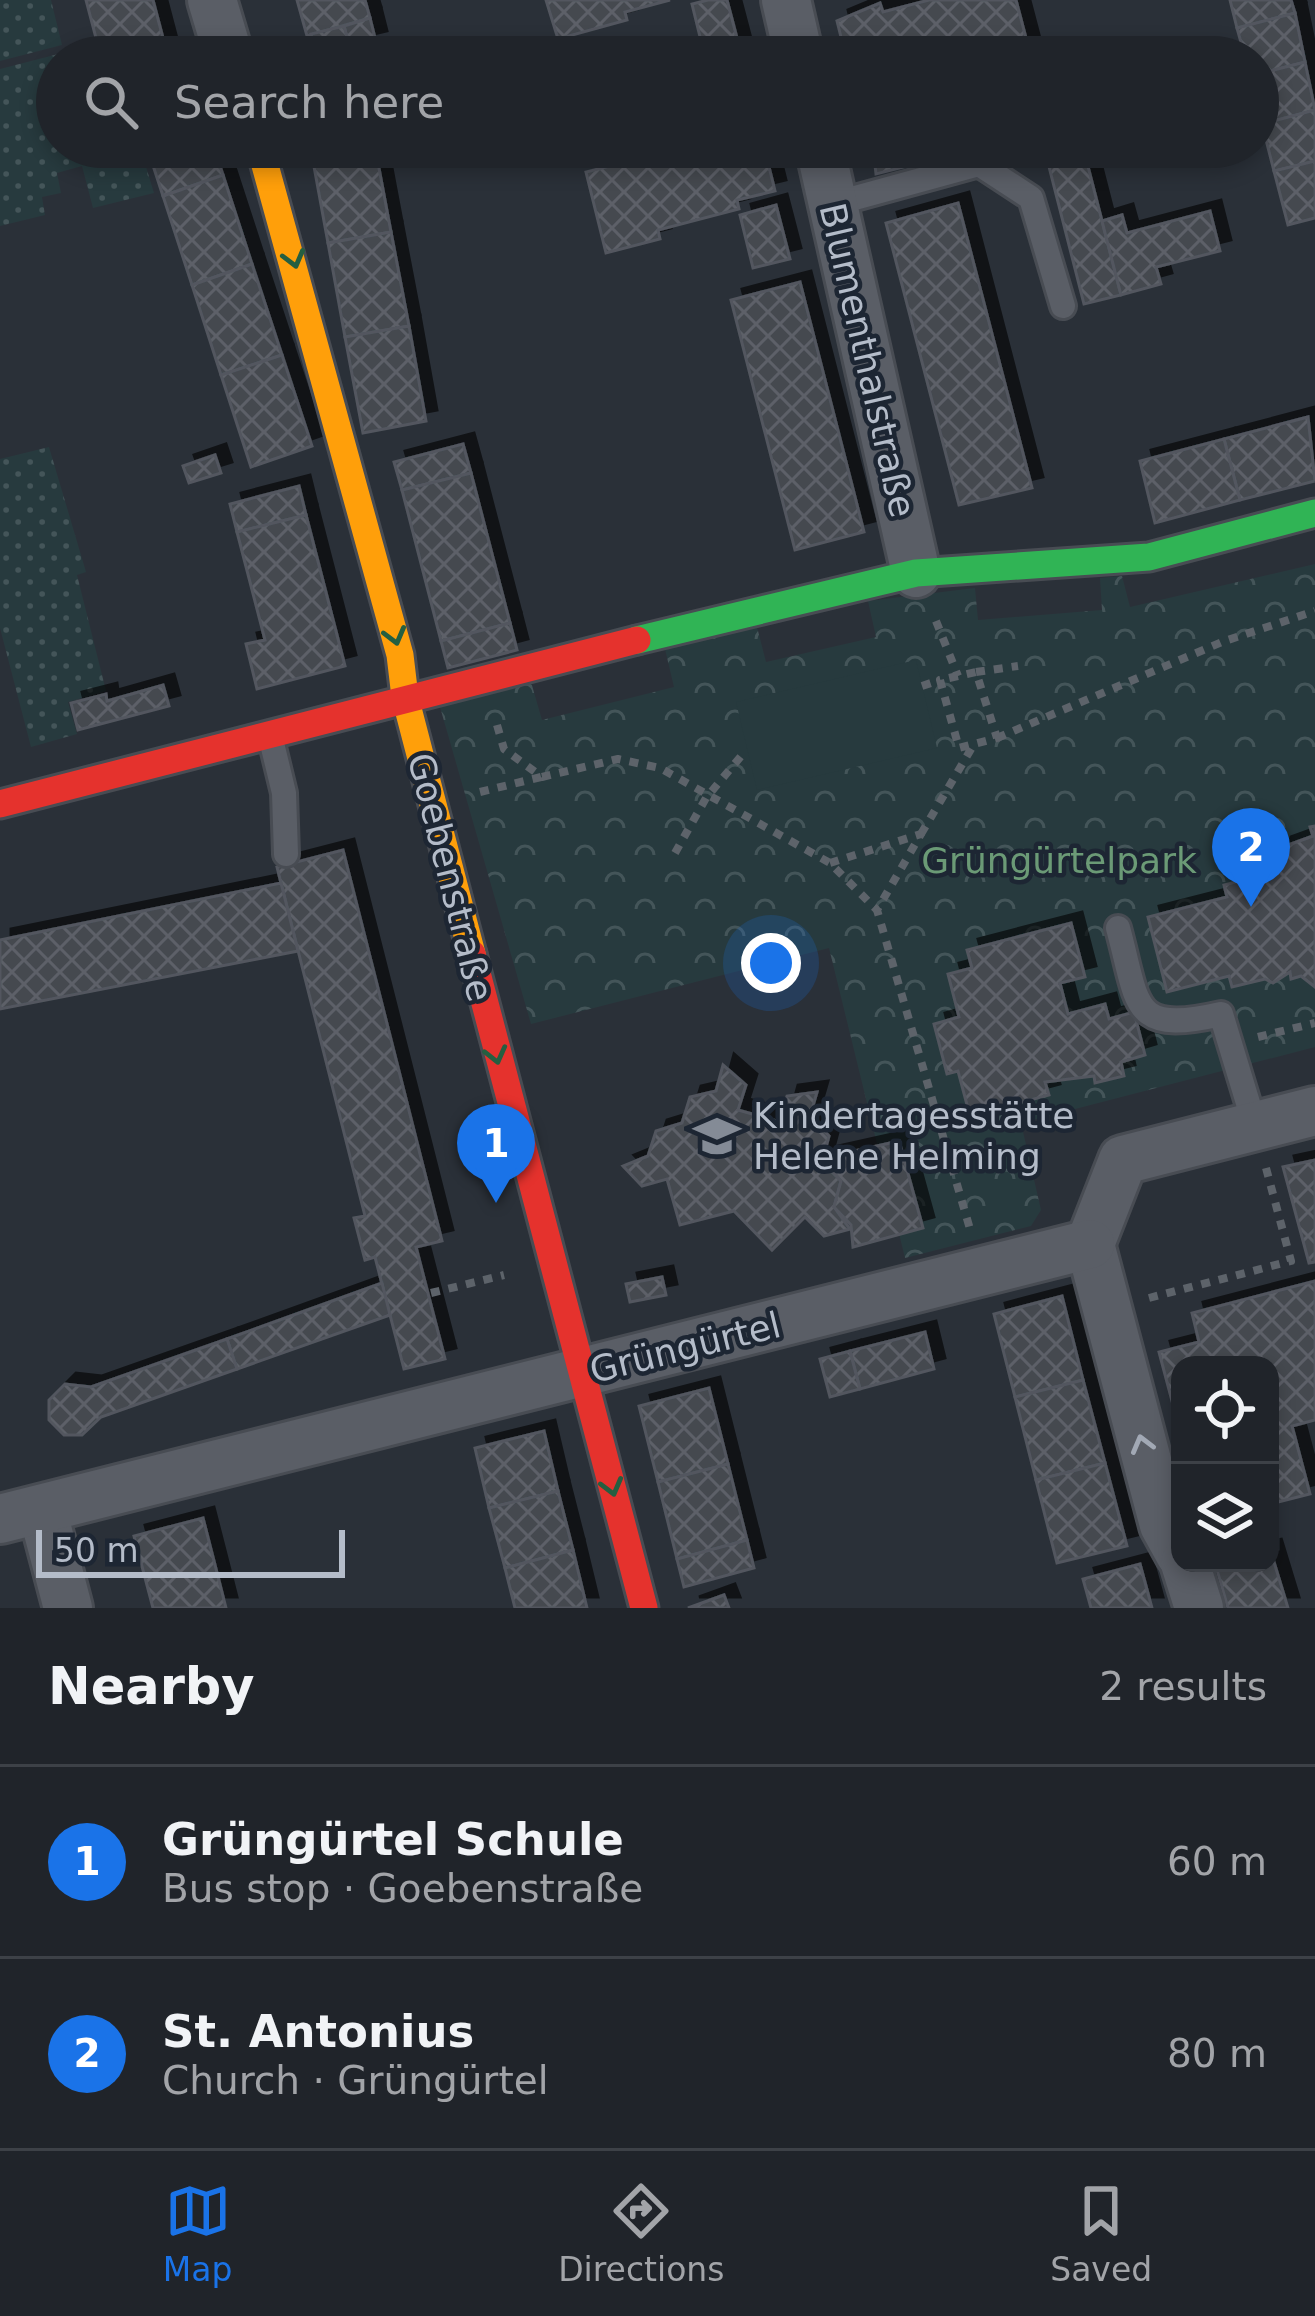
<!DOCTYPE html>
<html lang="en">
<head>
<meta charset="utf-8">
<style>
  body { margin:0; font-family:"DejaVu Sans",sans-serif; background:#282c32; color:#f1f3f6 }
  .controls { position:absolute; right:36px; bottom:36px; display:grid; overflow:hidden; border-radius:24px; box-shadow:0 6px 18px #0003 }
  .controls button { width:108px; height:108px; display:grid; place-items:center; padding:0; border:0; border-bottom:3px solid #3d4147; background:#20242a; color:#f1f3f6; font:60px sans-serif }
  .scale { position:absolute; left:36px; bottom:30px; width:309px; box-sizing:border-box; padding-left:12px; border:6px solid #b4bcc9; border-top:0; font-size:33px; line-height:42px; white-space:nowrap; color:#b4bcc9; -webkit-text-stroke:9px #1d2633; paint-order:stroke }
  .you { position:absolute; left:771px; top:963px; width:42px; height:42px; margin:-30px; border:9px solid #fff; border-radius:50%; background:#1a73e8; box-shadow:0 0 0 18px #1a73e833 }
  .badge { display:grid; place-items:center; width:78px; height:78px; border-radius:50%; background:#1a73e8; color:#fff; font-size:39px; font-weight:700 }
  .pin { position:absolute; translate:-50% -99px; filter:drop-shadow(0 3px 6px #0008) }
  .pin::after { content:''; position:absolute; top:63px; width:42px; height:36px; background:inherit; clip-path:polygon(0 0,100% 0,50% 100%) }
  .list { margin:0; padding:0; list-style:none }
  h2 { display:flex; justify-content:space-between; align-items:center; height:156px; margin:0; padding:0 48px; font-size:51px }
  h2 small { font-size:39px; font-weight:400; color:#a2a4a8 }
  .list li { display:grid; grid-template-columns:78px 1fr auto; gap:36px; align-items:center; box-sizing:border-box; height:192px; padding:0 48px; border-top:3px solid #3d4147 }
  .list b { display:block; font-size:45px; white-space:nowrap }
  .list p { margin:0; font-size:39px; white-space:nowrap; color:#a2a4a8 }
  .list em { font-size:39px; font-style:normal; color:#a2a4a8 }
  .icon { flex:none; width:66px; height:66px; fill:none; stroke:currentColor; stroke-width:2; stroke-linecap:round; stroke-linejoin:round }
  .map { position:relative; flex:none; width:1315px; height:1608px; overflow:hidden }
  .search { position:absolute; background:#20242a; box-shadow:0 6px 18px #0003; left:36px; right:36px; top:36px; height:132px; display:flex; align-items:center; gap:30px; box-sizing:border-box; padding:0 42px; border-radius:66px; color:#a2a4a8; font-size:45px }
  .sheet { height:540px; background:#20242a }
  nav { display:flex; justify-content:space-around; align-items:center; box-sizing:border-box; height:168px; border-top:3px solid #3d4147; background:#20242a; font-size:33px; color:#a2a4a8 }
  nav a { display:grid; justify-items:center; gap:6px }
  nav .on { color:#1a73e8 }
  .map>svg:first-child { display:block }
  .grass { fill:url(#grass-dots) }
  .forest { fill:url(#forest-crowns) }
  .pitch { fill:#273a3e }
  .building { fill:url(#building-cross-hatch); stroke:#52575f; stroke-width:3; filter:url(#shadow) }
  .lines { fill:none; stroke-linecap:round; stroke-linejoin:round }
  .lane-casing { stroke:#484c53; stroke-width:30 }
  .street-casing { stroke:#484c53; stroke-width:54 }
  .fast-casing { stroke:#484c53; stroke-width:33 }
  .slow-casing { stroke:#484c53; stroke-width:33 }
  .jam-casing { stroke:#484c53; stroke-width:33 }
  .path { stroke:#5d636a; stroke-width:8; stroke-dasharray:9 9; stroke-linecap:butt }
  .lane { stroke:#5a5e66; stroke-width:24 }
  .street { stroke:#5a5e66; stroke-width:48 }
  .fast { stroke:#30b455; stroke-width:27 }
  .slow { stroke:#ff9f0a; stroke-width:27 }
  .jam { stroke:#e5322d; stroke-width:27 }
  .oneway { stroke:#255f41 }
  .oneway2 { stroke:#a2a9b5 }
  .labels { text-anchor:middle; stroke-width:9; stroke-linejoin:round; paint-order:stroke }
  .street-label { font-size:36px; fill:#b4bcc9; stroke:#1d2633 }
  .park-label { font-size:36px; fill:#6b9a76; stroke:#1d2633 }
  .poi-label { font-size:36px; fill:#b4bcc9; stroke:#1d2633; text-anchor:start }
</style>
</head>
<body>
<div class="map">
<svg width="1315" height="1608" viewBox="0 0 1315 1608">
  <defs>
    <pattern id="grass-dots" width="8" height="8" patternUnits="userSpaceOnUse" patternTransform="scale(3)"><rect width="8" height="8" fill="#273a3e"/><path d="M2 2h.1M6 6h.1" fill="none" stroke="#445559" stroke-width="1.8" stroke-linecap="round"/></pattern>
    <pattern id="forest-crowns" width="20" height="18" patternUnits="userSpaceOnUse" patternTransform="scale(3)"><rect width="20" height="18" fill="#273a3e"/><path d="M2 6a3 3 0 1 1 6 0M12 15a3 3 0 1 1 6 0" fill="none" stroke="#445559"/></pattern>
    <pattern id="building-cross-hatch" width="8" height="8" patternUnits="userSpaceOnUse" patternTransform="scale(3)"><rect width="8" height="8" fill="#444950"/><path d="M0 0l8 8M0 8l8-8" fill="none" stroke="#5d6168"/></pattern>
    <filter id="shadow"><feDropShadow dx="11" dy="-11" stdDeviation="0" flood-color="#0009"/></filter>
  </defs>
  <rect width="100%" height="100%" fill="#2a3038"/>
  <g class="grass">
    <path d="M 0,0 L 51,0 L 62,45 L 0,61 Z"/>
    <path d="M 66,52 L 68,57 L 57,57 L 57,147 L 140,147 L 154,193 L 93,208 L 82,166 L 57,173 L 61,193 L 42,197 L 45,215 L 0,226 L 0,69 Z"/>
    <path d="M 49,447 L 86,572 L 77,575 L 106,691 L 68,702 L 77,734 L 31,747 L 0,628 L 0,459 Z"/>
  </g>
  <path class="forest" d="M 1315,564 L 1315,1047 L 1021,1123 L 1041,1210 L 1031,1226 L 905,1258 L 829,948 L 531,1024 L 440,707 L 531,682 L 542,720 L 674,687 L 665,649 L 757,627 L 766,662 L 876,637 L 868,601 L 975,588 L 978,620 L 1102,610 L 1100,578 L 1122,576 L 1130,607 Z"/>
  <path class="pitch" d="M 916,660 L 937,748 L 757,790 L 736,702 Z"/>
  <g class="building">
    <path d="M 86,0 L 153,0 L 168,57 L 101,57 Z"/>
    <path d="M 297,0 L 365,0 L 370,18 L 307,36 Z"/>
    <path d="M 546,0 L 670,0 L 625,12 L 627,20 L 558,39 Z"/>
    <path d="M 708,0 L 727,0 L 742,57 L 705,57 L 692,4 Z"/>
    <path d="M 929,0 L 1016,0 L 1031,57 L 846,57 L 837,21 L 880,3 L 883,12 Z"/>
    <path d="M 1230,0 L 1291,0 L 1295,13 L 1237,28 Z"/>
    <path d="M 1295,13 L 1305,62 L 1258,74 L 1258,57 L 1245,57 L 1237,28 Z"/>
    <path d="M 370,18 L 376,42 L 350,48 L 344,26 Z"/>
    <path d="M 344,26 L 350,48 L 316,54 L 311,34 Z"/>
    <path d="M 357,46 L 359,57 L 302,57 L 316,54 Z"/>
    <path d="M 1305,62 L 1315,110 L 1258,125 L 1258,74 Z"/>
    <path d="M 1315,110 L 1315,161 L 1274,171 L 1262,124 Z"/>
    <path d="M 147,147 L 214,147 L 223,175 L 163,196 Z"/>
    <path d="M 329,147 L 375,147 L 391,232 L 328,243 L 311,150 Z"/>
    <path d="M 684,147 L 764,147 L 775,191 L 737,200 L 739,209 L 658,230 L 660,239 L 606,253 L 586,172 Z"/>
    <path d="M 873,147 L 912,147 L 916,164 L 876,174 Z"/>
    <path d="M 1044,147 L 1083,147 L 1121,295 L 1084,304 Z"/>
    <path d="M 1315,161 L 1315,218 L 1288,225 L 1274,171 Z"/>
    <path d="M 223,175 L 252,264 L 192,285 L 163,196 Z"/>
    <path d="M 958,203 L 1032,488 L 959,505 L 886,223 Z"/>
    <path d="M 776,205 L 790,259 L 753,268 L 740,215 Z"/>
    <path d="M 1210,211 L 1220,251 L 1156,267 L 1161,284 L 1121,295 L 1102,221 L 1122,215 L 1127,233 Z"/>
    <path d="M 391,232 L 409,326 L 345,337 L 328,243 Z"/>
    <path d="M 252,264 L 282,355 L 221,375 L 192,285 Z"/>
    <path d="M 800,282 L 864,532 L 795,550 L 731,300 Z"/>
    <path d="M 409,326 L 426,421 L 363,433 L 345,337 Z"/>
    <path d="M 282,355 L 312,446 L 251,467 L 221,375 Z"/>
    <path d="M 1308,417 L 1315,481 L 1240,500 L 1224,439 Z"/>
    <path d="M 1224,439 L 1240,500 L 1155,523 L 1140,461 Z"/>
    <path d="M 463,444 L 471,473 L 402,490 L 394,462 Z"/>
    <path d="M 215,455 L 221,473 L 189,483 L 183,466 Z"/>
    <path d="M 471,473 L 510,623 L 441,641 L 402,490 Z"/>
    <path d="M 299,486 L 306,515 L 237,532 L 230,504 Z"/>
    <path d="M 306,515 L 345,666 L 257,689 L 246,644 L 265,640 L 237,532 Z"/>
    <path d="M 510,623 L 517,650 L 448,668 L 441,641 Z"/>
    <path d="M 163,685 L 169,706 L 78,730 L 71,703 L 106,694 L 107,701 Z"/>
    <path d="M 1315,826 L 1315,987 L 1301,976 L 1291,979 L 1290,972 L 1273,983 L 1265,979 L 1232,987 L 1229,976 L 1167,992 L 1148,917 L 1227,897 L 1224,885 L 1274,872 L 1280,848 L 1313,836 L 1310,827 Z"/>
    <path d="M 343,850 L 442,1241 L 416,1247 L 445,1359 L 404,1369 L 375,1257 L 365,1260 L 354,1218 L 365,1216 L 277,867 Z"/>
    <path d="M 281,883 L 298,951 L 0,1009 L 0,940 Z"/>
    <path d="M 1071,923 L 1085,977 L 1060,983 L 1068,1014 L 1105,1004 L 1109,1019 L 1134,1012 L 1145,1055 L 1121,1062 L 1124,1076 L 1095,1083 L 1094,1076 L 1045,1082 L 1049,1095 L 970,1116 L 958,1071 L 947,1074 L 934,1024 L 959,1017 L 948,974 L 972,968 L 967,950 Z"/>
    <path d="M 723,1065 L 746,1085 L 738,1110 L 780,1122 L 787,1096 L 817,1092 L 810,1116 L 829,1136 L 822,1162 L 841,1181 L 834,1207 L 850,1229 L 824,1236 L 805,1217 L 772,1250 L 734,1211 L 680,1225 L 667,1179 L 642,1186 L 623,1166 L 648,1156 L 656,1131 L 682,1123 L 690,1097 L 716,1091 Z"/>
    <path d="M 899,1141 L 923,1228 L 853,1247 L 851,1225 L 834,1207 L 841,1181 L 823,1158 Z"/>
    <path d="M 1315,1160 L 1315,1262 L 1309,1263 L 1283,1167 Z"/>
    <path d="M 662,1277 L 666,1295 L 630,1302 L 626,1284 Z"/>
    <path d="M 1315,1281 L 1315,1420 L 1292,1426 L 1310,1494 L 1270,1504 L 1270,1365 L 1180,1365 L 1180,1431 L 1159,1352 L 1199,1342 L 1192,1313 Z"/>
    <path d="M 382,1283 L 390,1315 L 237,1369 L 227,1339 Z"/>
    <path d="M 1062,1296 L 1083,1380 L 1015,1397 L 994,1314 Z"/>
    <path d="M 925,1332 L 934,1369 L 860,1389 L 850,1351 Z"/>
    <path d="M 227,1339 L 237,1369 L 101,1417 L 82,1435 L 64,1435 L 49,1420 L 49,1400 L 65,1384 L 91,1387 Z"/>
    <path d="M 850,1351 L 860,1389 L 830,1397 L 820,1359 Z"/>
    <path d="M 1083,1380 L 1105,1463 L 1036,1480 L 1015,1397 Z"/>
    <path d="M 709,1388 L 728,1464 L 658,1482 L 639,1406 Z"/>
    <path d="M 544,1431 L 558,1491 L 489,1508 L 475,1448 Z"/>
    <path d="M 1105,1463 L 1127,1546 L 1057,1563 L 1036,1480 Z"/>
    <path d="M 728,1464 L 747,1540 L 677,1559 L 658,1482 Z"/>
    <path d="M 558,1491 L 573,1550 L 505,1568 L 489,1508 Z"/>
    <path d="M 203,1518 L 226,1608 L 153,1608 L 134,1536 Z"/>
    <path d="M 747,1540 L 754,1568 L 684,1587 L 677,1559 Z"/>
    <path d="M 1270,1549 L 1288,1608 L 1228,1608 L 1215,1563 L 1270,1563 Z"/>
    <path d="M 573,1550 L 587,1608 L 515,1608 L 505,1568 Z"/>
    <path d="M 1140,1564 L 1152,1608 L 1091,1608 L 1083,1579 Z"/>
    <path d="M 724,1595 L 729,1608 L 688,1608 Z"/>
  </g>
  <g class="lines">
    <defs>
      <g id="lane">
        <path d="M 833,204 L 979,164 L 1031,198 L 1063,306"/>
        <path d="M 270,735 L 284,793 L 286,854"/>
        <path d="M 1118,928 C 1139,1005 1130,1035 1221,1014 L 1255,1126"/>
      </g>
      <g id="street">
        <path d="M 212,0 L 229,57"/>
        <path d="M 786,0 L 799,57"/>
        <path d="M 820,147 L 916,573"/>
        <path d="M 1090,1244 L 1164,1525 L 1180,1554"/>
        <path d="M 1090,1244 L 1123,1160 L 1315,1111"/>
        <path d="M 42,1509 L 68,1608"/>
        <path d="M 0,1519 L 1090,1244"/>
        <path d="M 1185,1563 L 1199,1608"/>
      </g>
      <path id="fast" d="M 637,640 L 916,573 L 1149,557 L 1315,513"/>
      <path id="slow" d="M 260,147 L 400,655 L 405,697 L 472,954"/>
      <g id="jam">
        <path d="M 0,804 L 637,640"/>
        <path d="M 472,954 L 644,1608"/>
      </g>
    </defs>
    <use href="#lane" class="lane-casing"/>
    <use href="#street" class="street-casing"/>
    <use href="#fast" class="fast-casing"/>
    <use href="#slow" class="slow-casing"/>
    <use href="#jam" class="jam-casing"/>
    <g class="path">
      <path d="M 936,621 L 958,676"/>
      <path d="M 976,672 L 1018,666"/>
      <path d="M 922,686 L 940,680"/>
      <path d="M 497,725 L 504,749 L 542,777 L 618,759 L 660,768 L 830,863 L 877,910"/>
      <path d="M 997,738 L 1222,642 L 1315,611"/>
      <path d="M 480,792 L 541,777"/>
      <path d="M 921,834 L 974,744 L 997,738 L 976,672 L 940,680 L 959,748 L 974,744"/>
      <path d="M 675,853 L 706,798 L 742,755"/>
      <path d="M 830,863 L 921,834 L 877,910 L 970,1229"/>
      <path d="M 1258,1037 L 1315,1023"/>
      <path d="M 431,1293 L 504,1275"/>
      <path d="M 1149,1298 L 1291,1261 L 1266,1168"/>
    </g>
    <use href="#lane" class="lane"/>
    <use href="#street" class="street"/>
    <use href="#fast" class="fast"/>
    <use href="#slow" class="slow"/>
    <use href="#jam" class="jam"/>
  </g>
  <defs><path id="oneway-chevron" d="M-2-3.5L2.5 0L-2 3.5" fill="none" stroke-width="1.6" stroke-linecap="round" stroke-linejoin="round" transform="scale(3)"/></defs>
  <g class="oneway">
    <use href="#oneway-chevron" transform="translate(294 259) rotate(75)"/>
    <use href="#oneway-chevron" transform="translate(395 636) rotate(75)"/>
    <use href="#oneway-chevron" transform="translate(496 1055) rotate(76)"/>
    <use href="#oneway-chevron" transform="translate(612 1487) rotate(75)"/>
  </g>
  <use class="oneway2" href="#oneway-chevron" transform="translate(1142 1444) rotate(-105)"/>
  <defs>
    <symbol id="school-bare" viewBox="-9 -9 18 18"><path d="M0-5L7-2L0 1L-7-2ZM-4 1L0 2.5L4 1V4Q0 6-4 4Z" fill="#848b96" stroke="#1d2633" stroke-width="2.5" paint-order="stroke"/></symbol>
  </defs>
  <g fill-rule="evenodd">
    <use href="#school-bare" x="684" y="1103" width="66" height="66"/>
  </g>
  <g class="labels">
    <g class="street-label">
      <text transform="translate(868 360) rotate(77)" y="13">Blumenthalstraße</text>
      <text transform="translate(451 877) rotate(76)" y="13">Goebenstraße</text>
      <text transform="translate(685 1347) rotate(-14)" y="13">Grüngürtel</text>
    </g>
    <g class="park-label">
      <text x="1059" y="873">Grüngürtelpark</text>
    </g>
    <g class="poi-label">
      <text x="753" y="1128">Kindertagesstätte<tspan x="753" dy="41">Helene Helming</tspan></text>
    </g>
  </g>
</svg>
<div class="controls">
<button><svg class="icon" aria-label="locate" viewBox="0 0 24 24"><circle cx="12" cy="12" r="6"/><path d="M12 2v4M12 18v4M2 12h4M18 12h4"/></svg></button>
<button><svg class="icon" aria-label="layers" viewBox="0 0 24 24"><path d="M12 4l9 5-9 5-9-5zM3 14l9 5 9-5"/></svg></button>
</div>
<div class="scale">50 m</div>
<div class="you"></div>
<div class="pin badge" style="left:496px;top:1203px">1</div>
<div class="pin badge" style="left:1251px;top:907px">2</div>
<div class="search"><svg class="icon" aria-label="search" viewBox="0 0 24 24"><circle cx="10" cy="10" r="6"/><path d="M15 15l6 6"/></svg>Search here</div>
</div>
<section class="sheet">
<h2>Nearby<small>2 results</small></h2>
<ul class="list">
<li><span class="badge">1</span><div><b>Grüngürtel Schule</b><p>Bus stop · Goebenstraße</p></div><em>60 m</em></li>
<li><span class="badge">2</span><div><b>St. Antonius</b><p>Church · Grüngürtel</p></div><em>80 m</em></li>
</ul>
</section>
<nav>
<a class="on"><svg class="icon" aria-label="map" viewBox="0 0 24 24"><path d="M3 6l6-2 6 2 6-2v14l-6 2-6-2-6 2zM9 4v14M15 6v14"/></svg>Map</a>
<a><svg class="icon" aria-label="directions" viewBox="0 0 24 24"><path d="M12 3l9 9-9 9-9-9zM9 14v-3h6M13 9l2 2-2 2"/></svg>Directions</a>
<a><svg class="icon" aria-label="saved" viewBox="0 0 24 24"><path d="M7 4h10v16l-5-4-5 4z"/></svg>Saved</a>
</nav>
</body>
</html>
